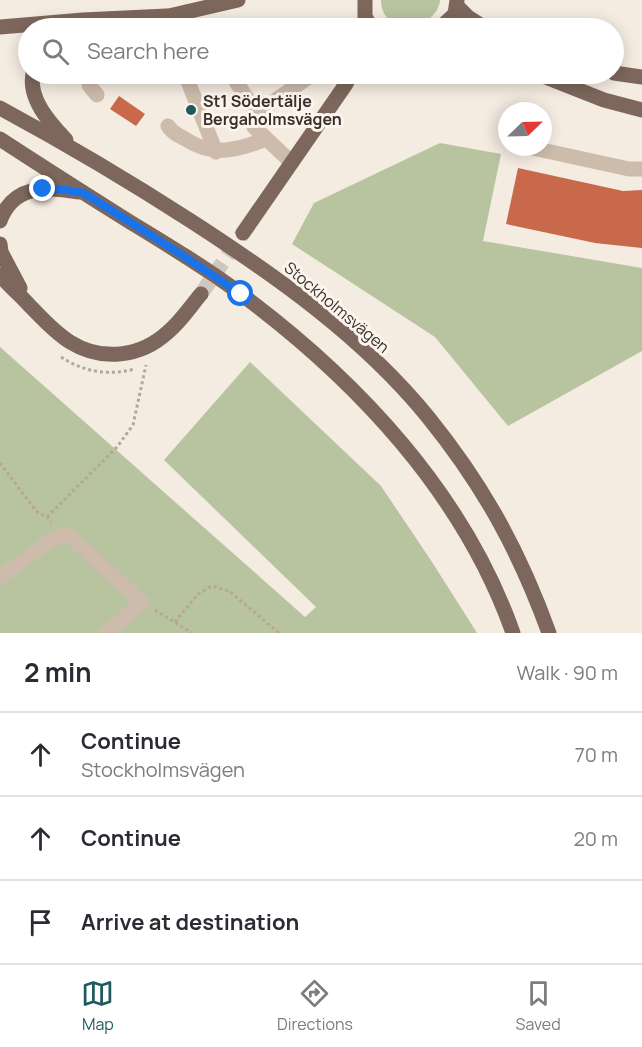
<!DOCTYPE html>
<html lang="en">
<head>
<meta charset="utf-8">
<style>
  body { margin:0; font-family:Manrope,sans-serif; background:#f2f2f3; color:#2b2b33 }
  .compass { position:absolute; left:498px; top:102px; width:54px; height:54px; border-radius:50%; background:#fff; box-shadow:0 3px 15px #0003; rotate:67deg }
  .stop { position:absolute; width:18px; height:18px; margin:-14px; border:4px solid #1a73e8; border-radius:50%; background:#fff }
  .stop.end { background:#1a73e8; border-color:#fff; box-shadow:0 2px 6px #0008 }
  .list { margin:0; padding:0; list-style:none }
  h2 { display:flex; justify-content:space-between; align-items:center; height:78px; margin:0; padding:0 24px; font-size:26px }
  h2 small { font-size:20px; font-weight:400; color:#7c7c81 }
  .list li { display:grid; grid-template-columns:39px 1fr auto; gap:18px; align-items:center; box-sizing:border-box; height:84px; padding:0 24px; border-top:2px solid #e1e1e2 }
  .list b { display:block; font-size:22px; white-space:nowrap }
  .list p { margin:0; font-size:20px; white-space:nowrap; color:#7c7c81 }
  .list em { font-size:20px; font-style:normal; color:#7c7c81 }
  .icon { flex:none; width:33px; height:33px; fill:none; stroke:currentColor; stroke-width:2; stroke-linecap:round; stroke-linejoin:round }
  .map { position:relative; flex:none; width:642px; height:633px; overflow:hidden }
  .search { position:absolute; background:#fff; box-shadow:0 3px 15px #0003; left:18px; right:18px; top:18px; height:66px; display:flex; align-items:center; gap:15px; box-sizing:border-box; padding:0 21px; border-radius:33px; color:#7c7c81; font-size:22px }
  .sheet { height:330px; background:#fff }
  nav { display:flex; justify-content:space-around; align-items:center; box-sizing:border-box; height:84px; border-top:2px solid #e1e1e2; background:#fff; font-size:16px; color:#7c7c81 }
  nav a { display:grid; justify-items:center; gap:3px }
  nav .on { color:#1f5a5e }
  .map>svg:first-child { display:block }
  .green { fill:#b8c4a0 }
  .building { fill:#c8694b }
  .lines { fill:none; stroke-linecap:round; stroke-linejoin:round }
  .major-tunnel { stroke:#cfc6bd; stroke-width:15; stroke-dasharray:15 8; stroke-linecap:butt }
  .path { stroke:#b9a596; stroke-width:3; stroke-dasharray:3 3; stroke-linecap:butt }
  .minor { stroke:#cdbbac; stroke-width:15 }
  .major { stroke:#7d675c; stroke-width:15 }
  .route { stroke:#1a73e8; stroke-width:8 }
  .poi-dot { fill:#1f5a5e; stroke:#fbf5ee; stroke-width:2 }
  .labels { text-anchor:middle; stroke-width:6; stroke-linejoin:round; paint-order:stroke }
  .poi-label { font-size:16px; font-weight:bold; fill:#3b302b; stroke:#fbf5ee; text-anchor:start }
  .street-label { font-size:16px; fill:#3b302b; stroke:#fbf5ee }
</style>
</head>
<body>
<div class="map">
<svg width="642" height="633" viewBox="0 0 642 633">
  <rect width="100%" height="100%" fill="#f4ebe1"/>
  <g class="green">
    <path d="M 381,0 L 440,0 L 440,1 C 435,32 381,37 381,0 Z"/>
    <path d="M 440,143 L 501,154 L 483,241 L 642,268 L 642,351 L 508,426 L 435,337 L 292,244 L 314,203 Z"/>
    <path d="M 0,347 L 305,617 L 316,607 L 164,460 L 250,362 L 381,486 L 432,562 L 477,633 L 0,633 Z"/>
  </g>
  <g class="building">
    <path d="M 119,96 L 145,114 L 136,126 L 110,109 Z"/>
    <path d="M 518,168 L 623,191 L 642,190 L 642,248 L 595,243 L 506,224 Z"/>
  </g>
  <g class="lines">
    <path class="major-tunnel" d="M 201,294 L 243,233"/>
    <g class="path">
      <path d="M 499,20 L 519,28"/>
      <path d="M 504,74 L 523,81"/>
      <path d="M 365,83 L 374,74"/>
      <path d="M 61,357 C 84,372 108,376 135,369"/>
      <path d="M 0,463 L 36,511 L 47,517 L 51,522"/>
      <path d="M 47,517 L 117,447 L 133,425 L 146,365"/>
      <path d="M 155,610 L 192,633"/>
      <path d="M 175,622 L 198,594 L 212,586 L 229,591 L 279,633"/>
    </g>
    <g class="minor">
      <path d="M 186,12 L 190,28"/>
      <path d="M 289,28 L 295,28"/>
      <path d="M 90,74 L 89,85 L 97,95"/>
      <path d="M 185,74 L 216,152"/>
      <path d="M 231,74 L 257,113"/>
      <path d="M 168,126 C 174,135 179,135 187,140 C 213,157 239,150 266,139"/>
      <path d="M 528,147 L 629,169 L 642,169"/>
      <path d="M 291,162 L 254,127 L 252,118 L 257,113 L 313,74"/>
      <path d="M 0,577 L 52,539 L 60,536 L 70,536 L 142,603 L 106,633"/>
    </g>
    <g class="major">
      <path d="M 365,0 L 365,16 L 371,28"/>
      <path d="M 457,6 L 468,17 L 485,28"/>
      <path d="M 156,19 L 238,0"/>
      <path d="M 0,27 L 83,20 L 167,16"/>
      <path d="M 440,28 L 455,14 L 457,0"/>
      <path d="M 614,73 L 642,77"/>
      <path d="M 33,74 C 28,99 50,123 66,140"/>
      <path d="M 538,74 L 604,100 L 642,110"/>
      <path d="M 0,108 C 65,143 129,181 191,221 C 276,276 363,337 428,417 C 483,485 519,550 549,633"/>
      <path d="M 0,139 C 43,167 87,195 130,222 C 168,245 206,268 241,294 C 358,381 464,494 513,633"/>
      <path d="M 0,221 C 13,185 46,186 78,192"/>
      <path d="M 243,233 L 346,84 L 351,74"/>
      <path d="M 0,244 L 1,252 L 20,288"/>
      <path d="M 0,275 C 9,286 20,295 29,305 C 42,318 54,332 70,342 C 102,362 141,357 168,332 C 181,321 190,307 201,294"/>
    </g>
  </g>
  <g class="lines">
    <path class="route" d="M 43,189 L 60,189 L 84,193 L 182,255 L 241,294"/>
  </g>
  <circle class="poi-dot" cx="191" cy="110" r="6"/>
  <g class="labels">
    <g class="poi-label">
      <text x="203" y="107">St1 Södertälje<tspan x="203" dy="18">Bergaholmsvägen</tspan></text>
    </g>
    <g class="street-label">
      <text transform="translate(337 307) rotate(40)" y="6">Stockholmsvägen</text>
    </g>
  </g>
</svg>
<svg class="compass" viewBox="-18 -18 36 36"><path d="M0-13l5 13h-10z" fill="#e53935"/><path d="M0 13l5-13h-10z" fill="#7c7c81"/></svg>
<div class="stop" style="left:241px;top:294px"></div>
<div class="stop end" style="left:43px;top:189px"></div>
<div class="search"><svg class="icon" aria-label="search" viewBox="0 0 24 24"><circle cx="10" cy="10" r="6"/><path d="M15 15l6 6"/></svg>Search here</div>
</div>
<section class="sheet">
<h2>2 min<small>Walk · 90 m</small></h2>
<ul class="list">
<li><svg class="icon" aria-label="ahead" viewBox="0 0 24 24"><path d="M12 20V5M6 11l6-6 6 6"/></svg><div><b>Continue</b><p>Stockholmsvägen</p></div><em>70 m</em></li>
<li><svg class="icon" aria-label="ahead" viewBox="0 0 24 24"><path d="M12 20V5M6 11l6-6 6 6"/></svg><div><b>Continue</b></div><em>20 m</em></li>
<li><svg class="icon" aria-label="arrive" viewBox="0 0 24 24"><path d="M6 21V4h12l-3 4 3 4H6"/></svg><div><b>Arrive at destination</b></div></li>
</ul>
</section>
<nav>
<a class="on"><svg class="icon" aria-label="map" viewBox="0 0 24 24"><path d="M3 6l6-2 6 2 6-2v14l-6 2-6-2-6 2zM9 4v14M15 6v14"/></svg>Map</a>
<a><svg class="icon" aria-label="directions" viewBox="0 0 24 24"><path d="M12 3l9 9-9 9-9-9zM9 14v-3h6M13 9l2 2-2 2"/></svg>Directions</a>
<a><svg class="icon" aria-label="saved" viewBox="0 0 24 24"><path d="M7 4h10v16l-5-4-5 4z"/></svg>Saved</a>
</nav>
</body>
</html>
